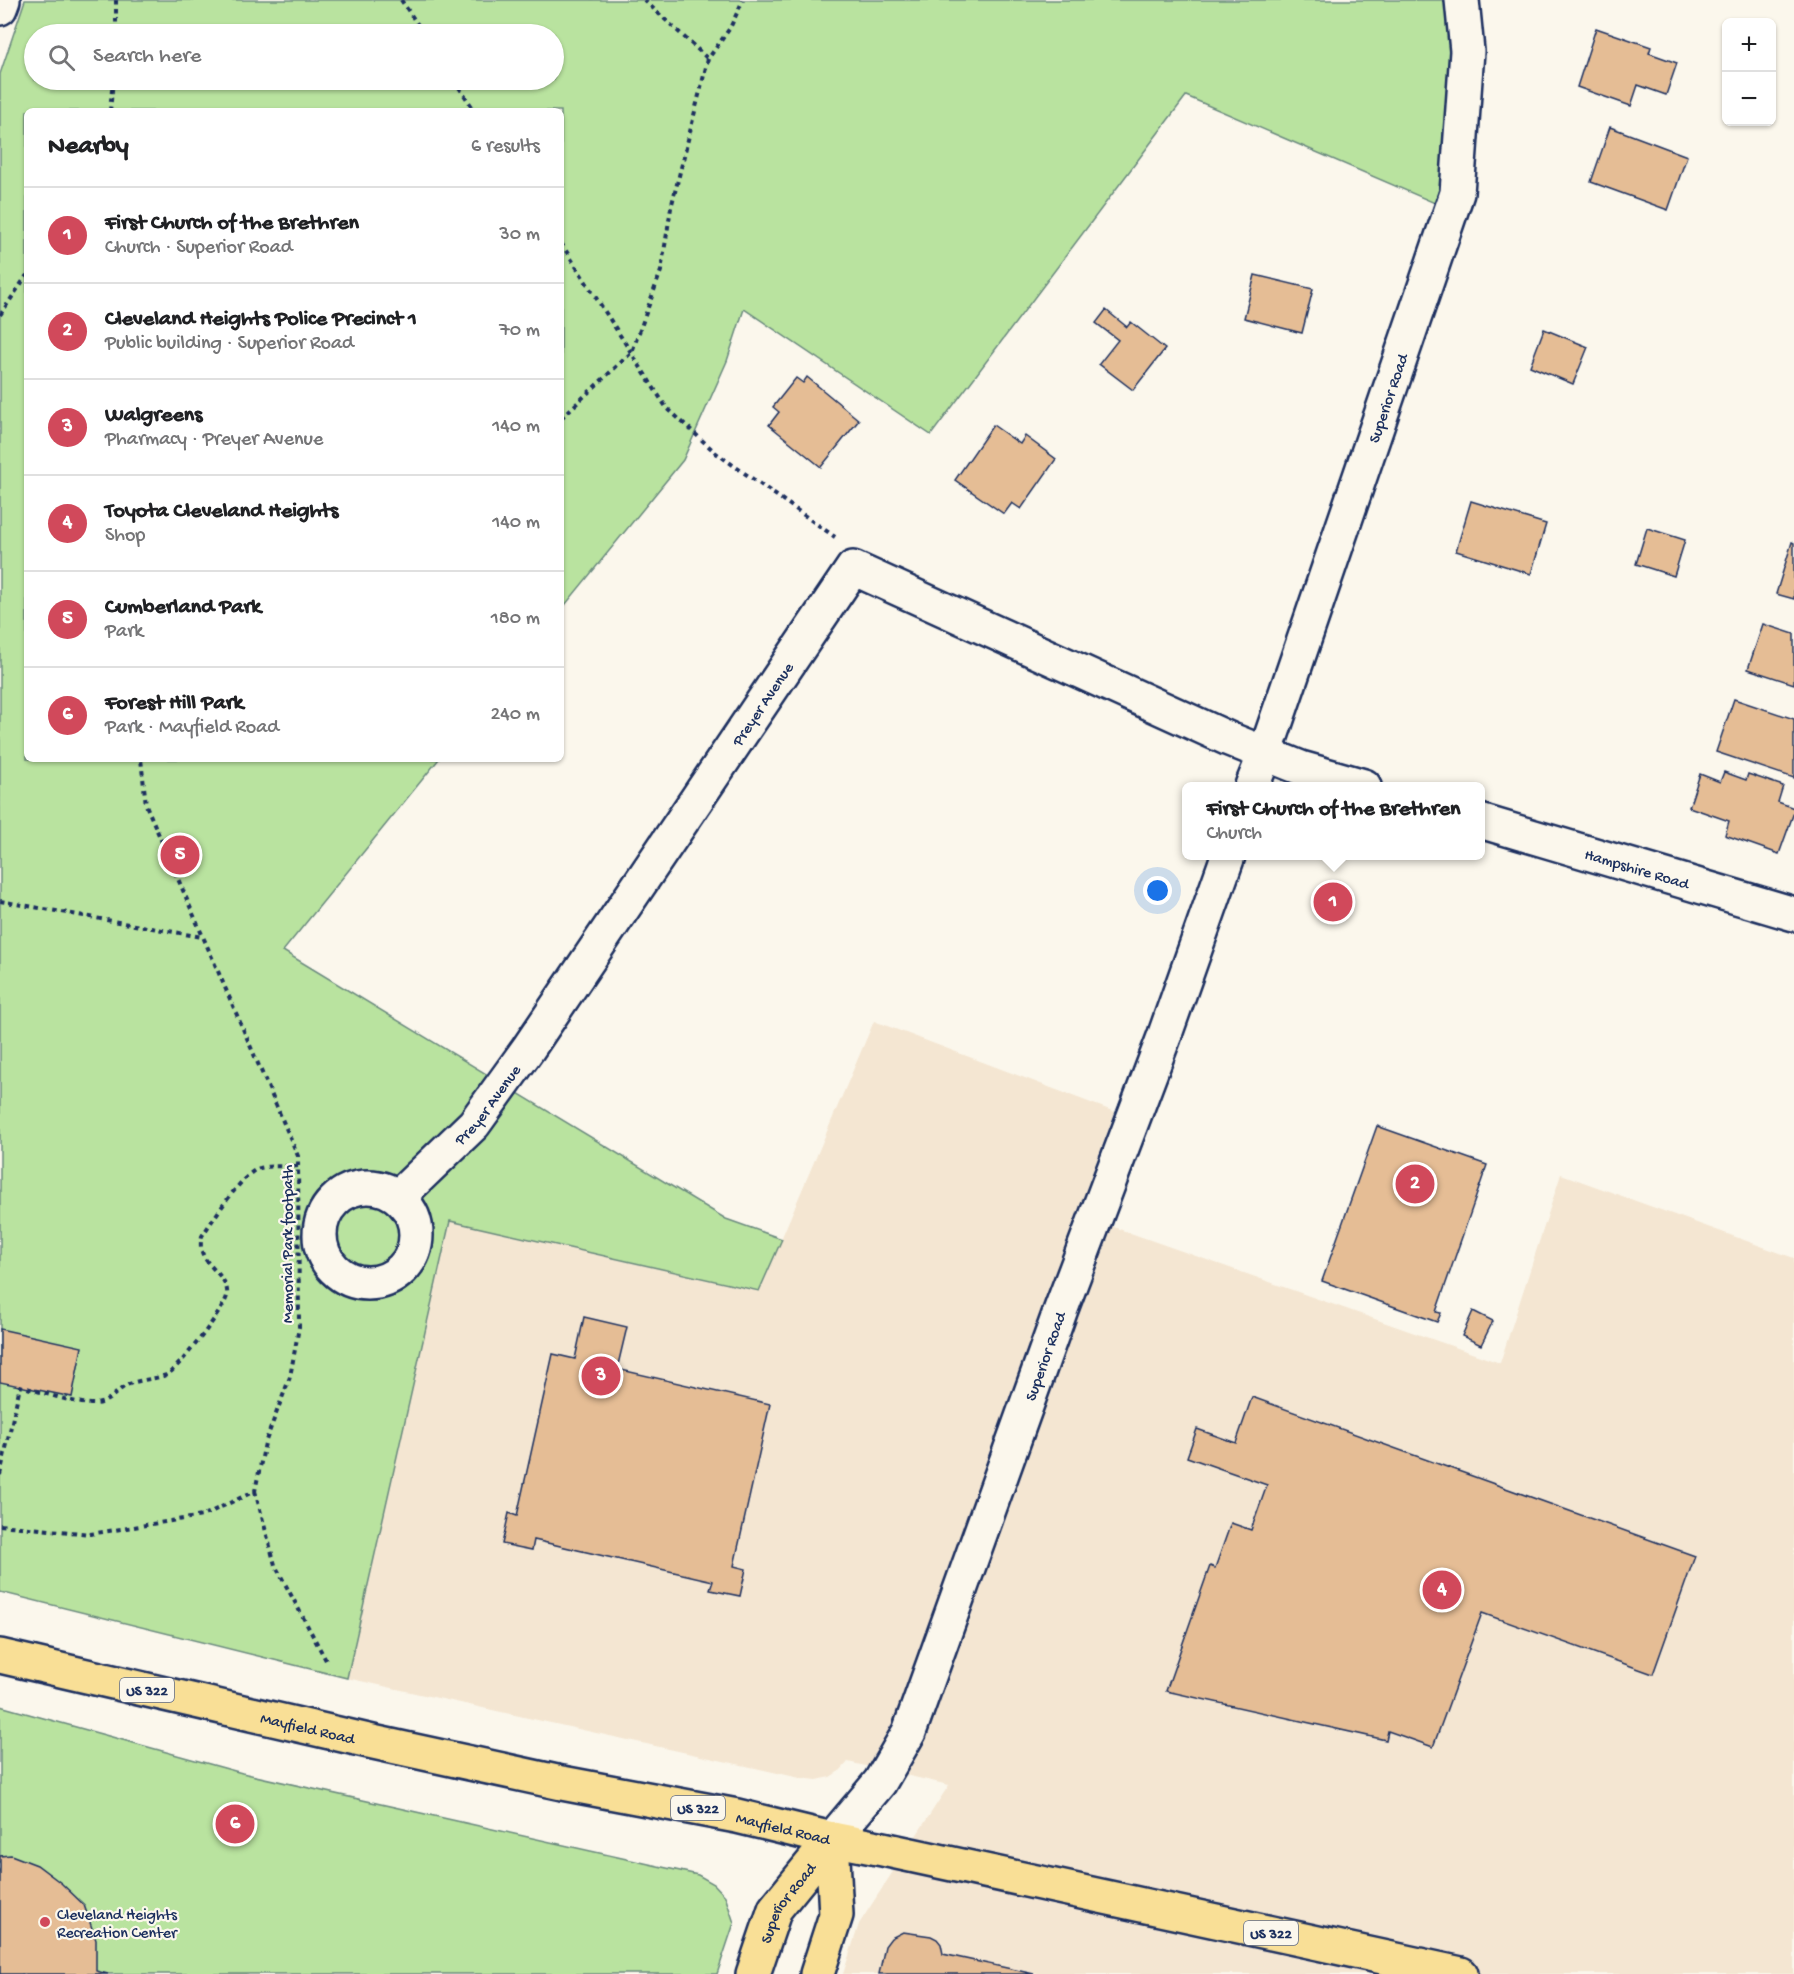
<!DOCTYPE html>
<html lang="en">
<head>
<meta charset="utf-8">
<style>
  body { margin:0; font-family:"Gochi Hand",sans-serif; background:#f6f6f6; color:#202124 }
  .controls { position:absolute; right:18px; top:18px; display:grid; overflow:hidden; border-radius:9px; box-shadow:0 2px 4px #0004 }
  .controls button { width:54px; height:54px; display:grid; place-items:center; padding:0; border:0; border-bottom:2px solid #e0e0e0; background:#fff; color:#202124; font:30px sans-serif }
  .you { position:absolute; left:1158px; top:891px; width:21px; height:21px; margin:-15px; border:4px solid #fff; border-radius:50%; background:#1a73e8; box-shadow:0 0 0 9px #1a73e833 }
  .badge { display:grid; place-items:center; width:39px; height:39px; border-radius:50%; background:#d1495b; color:#fff; font-size:20px; font-weight:700 }
  .pin { position:absolute; translate:-50% -50%; border:3px solid #fff; box-shadow:0 2px 6px #0006 }
  .popup { position:absolute; left:1182px; top:782px; width:303px; height:78px; box-sizing:border-box; display:grid; place-content:center; border-radius:9px; background:#fff; filter:drop-shadow(0 2px 4px #0005); font-size:20px; white-space:nowrap; color:#757577 }
  .popup b { font-size:22px; color:#202124 }
  .popup::after { content:''; position:absolute; left:50%; top:100%; margin-left:-12px; border:12px solid transparent; border-top-color:#fff }
  .list { margin:0; padding:0; list-style:none }
  h2 { display:flex; justify-content:space-between; align-items:center; height:78px; margin:0; padding:0 24px; font-size:26px }
  h2 small { font-size:20px; font-weight:400; color:#757577 }
  .list li { display:grid; grid-template-columns:39px 1fr auto; gap:18px; align-items:center; box-sizing:border-box; height:96px; padding:0 24px; border-top:2px solid #e0e0e0 }
  .list b { display:block; font-size:22px; white-space:nowrap }
  .list p { margin:0; font-size:20px; white-space:nowrap; color:#757577 }
  .list em { font-size:20px; font-style:normal; color:#757577 }
  .icon { flex:none; width:33px; height:33px; fill:none; stroke:currentColor; stroke-width:2; stroke-linecap:round; stroke-linejoin:round }
  .map { position:relative; flex:none; width:1794px; height:1974px; overflow:hidden }
  .search { position:absolute; background:#fff; box-shadow:0 2px 4px #0004; left:24px; top:24px; width:540px; height:66px; display:flex; align-items:center; gap:15px; box-sizing:border-box; padding:0 21px; border-radius:33px; color:#757577; font-size:22px }
  .panel { position:absolute; background:#fff; box-shadow:0 2px 4px #0004; left:24px; top:108px; width:540px; height:654px; border-radius:9px }
  .map>svg:first-child { display:block }
  .built { fill:#f4e6d2 }
  .green { fill:#b9e39f; stroke:#6a897e; stroke-width:1.5; fill-rule:evenodd }
  .building { fill:#e5bd95; stroke:#1b2f5e; stroke-width:1.5 }
  .lines { fill:none; stroke-linecap:round; stroke-linejoin:round }
  .minor-casing { stroke:#1b2f5e; stroke-width:38 }
  .major-casing { stroke:#1b2f5e; stroke-width:38 }
  .path { stroke:#1b2f5e; stroke-width:4; stroke-dasharray:4.5 4.5; stroke-linecap:butt }
  .minor { stroke:#fbf7ec; stroke-width:33 }
  .major { stroke:#f9df96; stroke-width:33 }
  .poi-dot { fill:#d1495b; stroke:#fbf7ec; stroke-width:2 }
  .labels { text-anchor:middle; stroke-width:4.5; stroke-linejoin:round; paint-order:stroke }
  .shield { fill:#fbf7ec; stroke:#5e6b89; stroke-width:1.5 }
  .shield-label { font-size:15px; font-weight:bold; fill:#1b2f5e }
  .street-label { font-size:16px; fill:#1b2f5e; stroke:#fbf7ec }
  .poi-label { font-size:16px; fill:#1b2f5e; stroke:#fbf7ec; text-anchor:start }
</style>
</head>
<body>
<div class="map">
<svg width="1794" height="1974" viewBox="0 0 1794 1974">
  <rect width="100%" height="100%" fill="#fbf7ec"/>
  <filter id="ink" filterUnits="userSpaceOnUse"><feTurbulence type="fractalNoise" baseFrequency=".0167" numOctaves="2"/><feDisplacementMap in="SourceGraphic" scale="12" xChannelSelector="R" yChannelSelector="G"/><feConvolveMatrix kernelMatrix="1 2 1 2 8 2 1 2 1" color-interpolation-filters="sRGB"/></filter>
  <g filter="url(#ink)">
    <path class="built" d="M 874,1021 L 1115,1112 L 1078,1212 L 1119,1229 L 1500,1363 L 1561,1174 L 1794,1258 L 1794,1974 L 843,1974 L 859,1924 L 949,1785 L 848,1762 L 841,1770 L 830,1777 L 817,1780 L 800,1778 L 347,1678 L 450,1221 L 759,1291 Z"/>
    <g class="green">
      <path d="M 25,0 L 1462,0 L 1451,210 L 1186,96 L 931,435 L 744,309 L 727,361 L 683,460 L 561,610 L 561,111 L 27,111 L 27,759 L 439,759 L 283,951 L 726,1219 L 782,1239 L 759,1291 L 450,1221 L 347,1678 L 0,1592 L 0,74 ZM 34,34 L 554,34 L 554,80 L 34,80 Z"/>
      <path d="M 0,1706 L 242,1773 L 698,1875 L 714,1884 L 725,1896 L 734,1923 L 717,1974 L 0,1974 Z"/>
    </g>
    <g class="building">
      <path d="M 1596,28 L 1651,47 L 1649,53 L 1677,63 L 1666,95 L 1638,85 L 1631,106 L 1577,87 Z"/>
      <path d="M 1610,127 L 1687,156 L 1668,210 L 1591,182 Z"/>
      <path d="M 1255,275 L 1313,289 L 1302,333 L 1244,318 Z"/>
      <path d="M 1106,310 L 1127,327 L 1131,322 L 1165,349 L 1133,390 L 1099,364 L 1118,340 L 1096,323 Z"/>
      <path d="M 1544,329 L 1588,347 L 1573,384 L 1530,366 Z"/>
      <path d="M 807,377 L 859,420 L 821,467 L 769,425 L 779,412 L 773,407 L 796,378 L 803,383 Z"/>
      <path d="M 993,425 L 1020,444 L 1025,436 L 1056,459 L 1021,509 L 1012,503 L 1004,514 L 955,480 Z"/>
      <path d="M 1471,501 L 1546,524 L 1531,574 L 1456,551 Z"/>
      <path d="M 1647,528 L 1685,540 L 1674,576 L 1636,564 Z"/>
      <path d="M 1792,542 L 1794,543 L 1794,599 L 1776,594 Z"/>
      <path d="M 1763,624 L 1794,634 L 1794,684 L 1748,669 Z"/>
      <path d="M 1734,699 L 1794,719 L 1794,778 L 1716,752 Z"/>
      <path d="M 1724,772 L 1746,780 L 1748,774 L 1783,786 L 1778,802 L 1794,808 L 1794,812 L 1779,854 L 1725,835 L 1729,821 L 1689,807 L 1700,774 L 1720,782 Z"/>
      <path d="M 1377,1126 L 1487,1165 L 1436,1312 L 1441,1313 L 1437,1322 L 1322,1281 Z"/>
      <path d="M 1473,1311 L 1493,1321 L 1481,1345 L 1462,1336 Z"/>
      <path d="M 584,1317 L 627,1327 L 617,1369 L 770,1404 L 734,1566 L 746,1569 L 740,1596 L 710,1590 L 713,1581 L 534,1540 L 532,1550 L 502,1544 L 509,1513 L 517,1516 L 553,1354 L 575,1359 Z"/>
      <path d="M 0,1329 L 82,1347 L 72,1397 L 0,1382 Z"/>
      <path d="M 1252,1397 L 1695,1556 L 1653,1674 L 1482,1613 L 1433,1747 L 1388,1731 L 1386,1740 L 1166,1691 L 1210,1566 L 1215,1568 L 1231,1523 L 1251,1530 L 1267,1485 L 1187,1457 L 1197,1429 L 1236,1443 Z"/>
      <path d="M 11,1855 L 37,1865 L 61,1883 L 84,1905 L 96,1940 L 96,1971 L 108,1974 L 0,1974 L 0,1856 Z"/>
      <path d="M 903,1932 L 931,1936 L 937,1939 L 941,1944 L 943,1954 L 1034,1974 L 879,1974 L 885,1946 L 891,1938 Z"/>
    </g>
    <g class="lines">
      <defs>
        <g id="minor">
          <path d="M 0,8 L 3,0"/>
          <path id="s1" d="M 1252,786 L 1265,754 L 1457,193 L 1467,51 L 1462,0"/>
          <path id="s2" d="M 1480,821 L 1794,914"/>
          <circle cx="368" cy="1235" r="48"/>
          <path id="s3" d="M 398,1197 L 474,1124 L 528,1049 L 853,568 L 1229,739 L 1301,768 L 1364,786"/>
          <path id="s4" d="M 832,1839 L 880,1782 L 909,1732 L 1061,1309 L 1164,1037 L 1228,856"/>
        </g>
        <g id="major">
          <path id="s5" d="M 0,1656 L 373,1742 L 562,1783 L 737,1816 L 832,1839 L 883,1849 L 1461,1974"/>
          <path id="s6" d="M 753,1974 L 775,1909 L 832,1839"/>
          <path d="M 817,1974 L 836,1915 L 832,1839"/>
        </g>
      </defs>
      <use href="#minor" class="minor-casing"/>
      <use href="#major" class="major-casing"/>
      <g class="path">
        <path d="M 116,0 L 116,34"/>
        <path d="M 401,0 L 424,34"/>
        <path d="M 644,0 L 708,59"/>
        <path d="M 454,80 L 475,111"/>
        <path d="M 110,111 L 113,80"/>
        <path d="M 561,243 L 666,407 L 716,453 L 835,537"/>
        <path d="M 0,315 L 27,275"/>
        <path d="M 561,418 L 632,352 L 661,271 L 671,208 L 708,59 L 730,28 L 743,0"/>
        <path d="M 0,901 L 202,937"/>
        <path d="M 0,1475 L 20,1386 C 39,1391 77,1405 96,1404 C 109,1403 116,1391 127,1385 C 139,1379 153,1380 166,1375 C 178,1370 225,1308 227,1296 C 230,1271 194,1266 202,1236 C 212,1221 244,1171 260,1168 C 272,1165 285,1167 298,1166"/>
        <path d="M 255,1491 L 275,1565 L 328,1664"/>
        <path d="M 0,1525 L 90,1534 L 202,1516 L 255,1491 L 265,1443 L 290,1377 L 299,1327 L 298,1156 L 146,805 L 141,759"/>
      </g>
      <use href="#minor" class="minor"/>
      <use href="#major" class="major"/>
    </g>
  </g>
  <circle class="poi-dot" cx="45" cy="1922" r="6"/>
  <g class="labels">
    <g class="shield">
      <rect x="120" y="1678" width="54" height="24" rx="4.5"/>
      <rect x="671" y="1796" width="54" height="24" rx="4.5"/>
      <rect x="1244" y="1921" width="54" height="24" rx="4.5"/>
    </g>
    <g class="shield-label">
      <text x="147" y="1695">US 322</text>
      <text x="698" y="1813">US 322</text>
      <text x="1271" y="1938">US 322</text>
    </g>
    <g class="street-label">
      <text dy="6" stroke="none"><textPath href="#s1" startOffset="411">Superior Road</textPath></text>
      <text dy="6" stroke="none"><textPath href="#s3" startOffset="615">Preyer Avenue</textPath></text>
      <text dy="6" stroke="none"><textPath href="#s2" startOffset="164">Hampshire Road</textPath></text>
      <text dy="6" stroke="none"><textPath href="#s3" startOffset="129">Preyer Avenue</textPath></text>
      <text transform="translate(286 1244) rotate(-90)" y="6">Memorial Park footpath</text>
      <text dy="6" stroke="none"><textPath href="#s4" startOffset="532">Superior Road</textPath></text>
      <text dy="6" stroke="none"><textPath href="#s5" startOffset="316">Mayfield Road</textPath></text>
      <text dy="6" stroke="none"><textPath href="#s5" startOffset="802">Mayfield Road</textPath></text>
      <text dy="6" stroke="none"><textPath href="#s6" startOffset="80">Superior Road</textPath></text>
    </g>
    <g class="poi-label">
      <text x="57" y="1919">Cleveland Heights<tspan x="57" dy="18">Recreation Center</tspan></text>
    </g>
  </g>
</svg>
<div class="controls">
<button>+</button>
<button>−</button>
</div>
<div class="you"></div>
<div class="pin badge" style="left:1333px;top:902px">1</div>
<div class="popup"><b>First Church of the Brethren</b>Church</div>
<div class="pin badge" style="left:1415px;top:1184px">2</div>
<div class="pin badge" style="left:601px;top:1376px">3</div>
<div class="pin badge" style="left:1442px;top:1590px">4</div>
<div class="pin badge" style="left:180px;top:855px">5</div>
<div class="pin badge" style="left:235px;top:1824px">6</div>
<div class="search"><svg class="icon" aria-label="search" viewBox="0 0 24 24"><circle cx="10" cy="10" r="6"/><path d="M15 15l6 6"/></svg>Search here</div>
<section class="panel">
<h2>Nearby<small>6 results</small></h2>
<ul class="list">
<li><span class="badge">1</span><div><b>First Church of the Brethren</b><p>Church · Superior Road</p></div><em>30 m</em></li>
<li><span class="badge">2</span><div><b>Cleveland Heights Police Precinct 1</b><p>Public building · Superior Road</p></div><em>70 m</em></li>
<li><span class="badge">3</span><div><b>Walgreens</b><p>Pharmacy · Preyer Avenue</p></div><em>140 m</em></li>
<li><span class="badge">4</span><div><b>Toyota Cleveland Heights</b><p>Shop</p></div><em>140 m</em></li>
<li><span class="badge">5</span><div><b>Cumberland Park</b><p>Park</p></div><em>180 m</em></li>
<li><span class="badge">6</span><div><b>Forest Hill Park</b><p>Park · Mayfield Road</p></div><em>240 m</em></li>
</ul>
</section>
</div>
</body>
</html>
